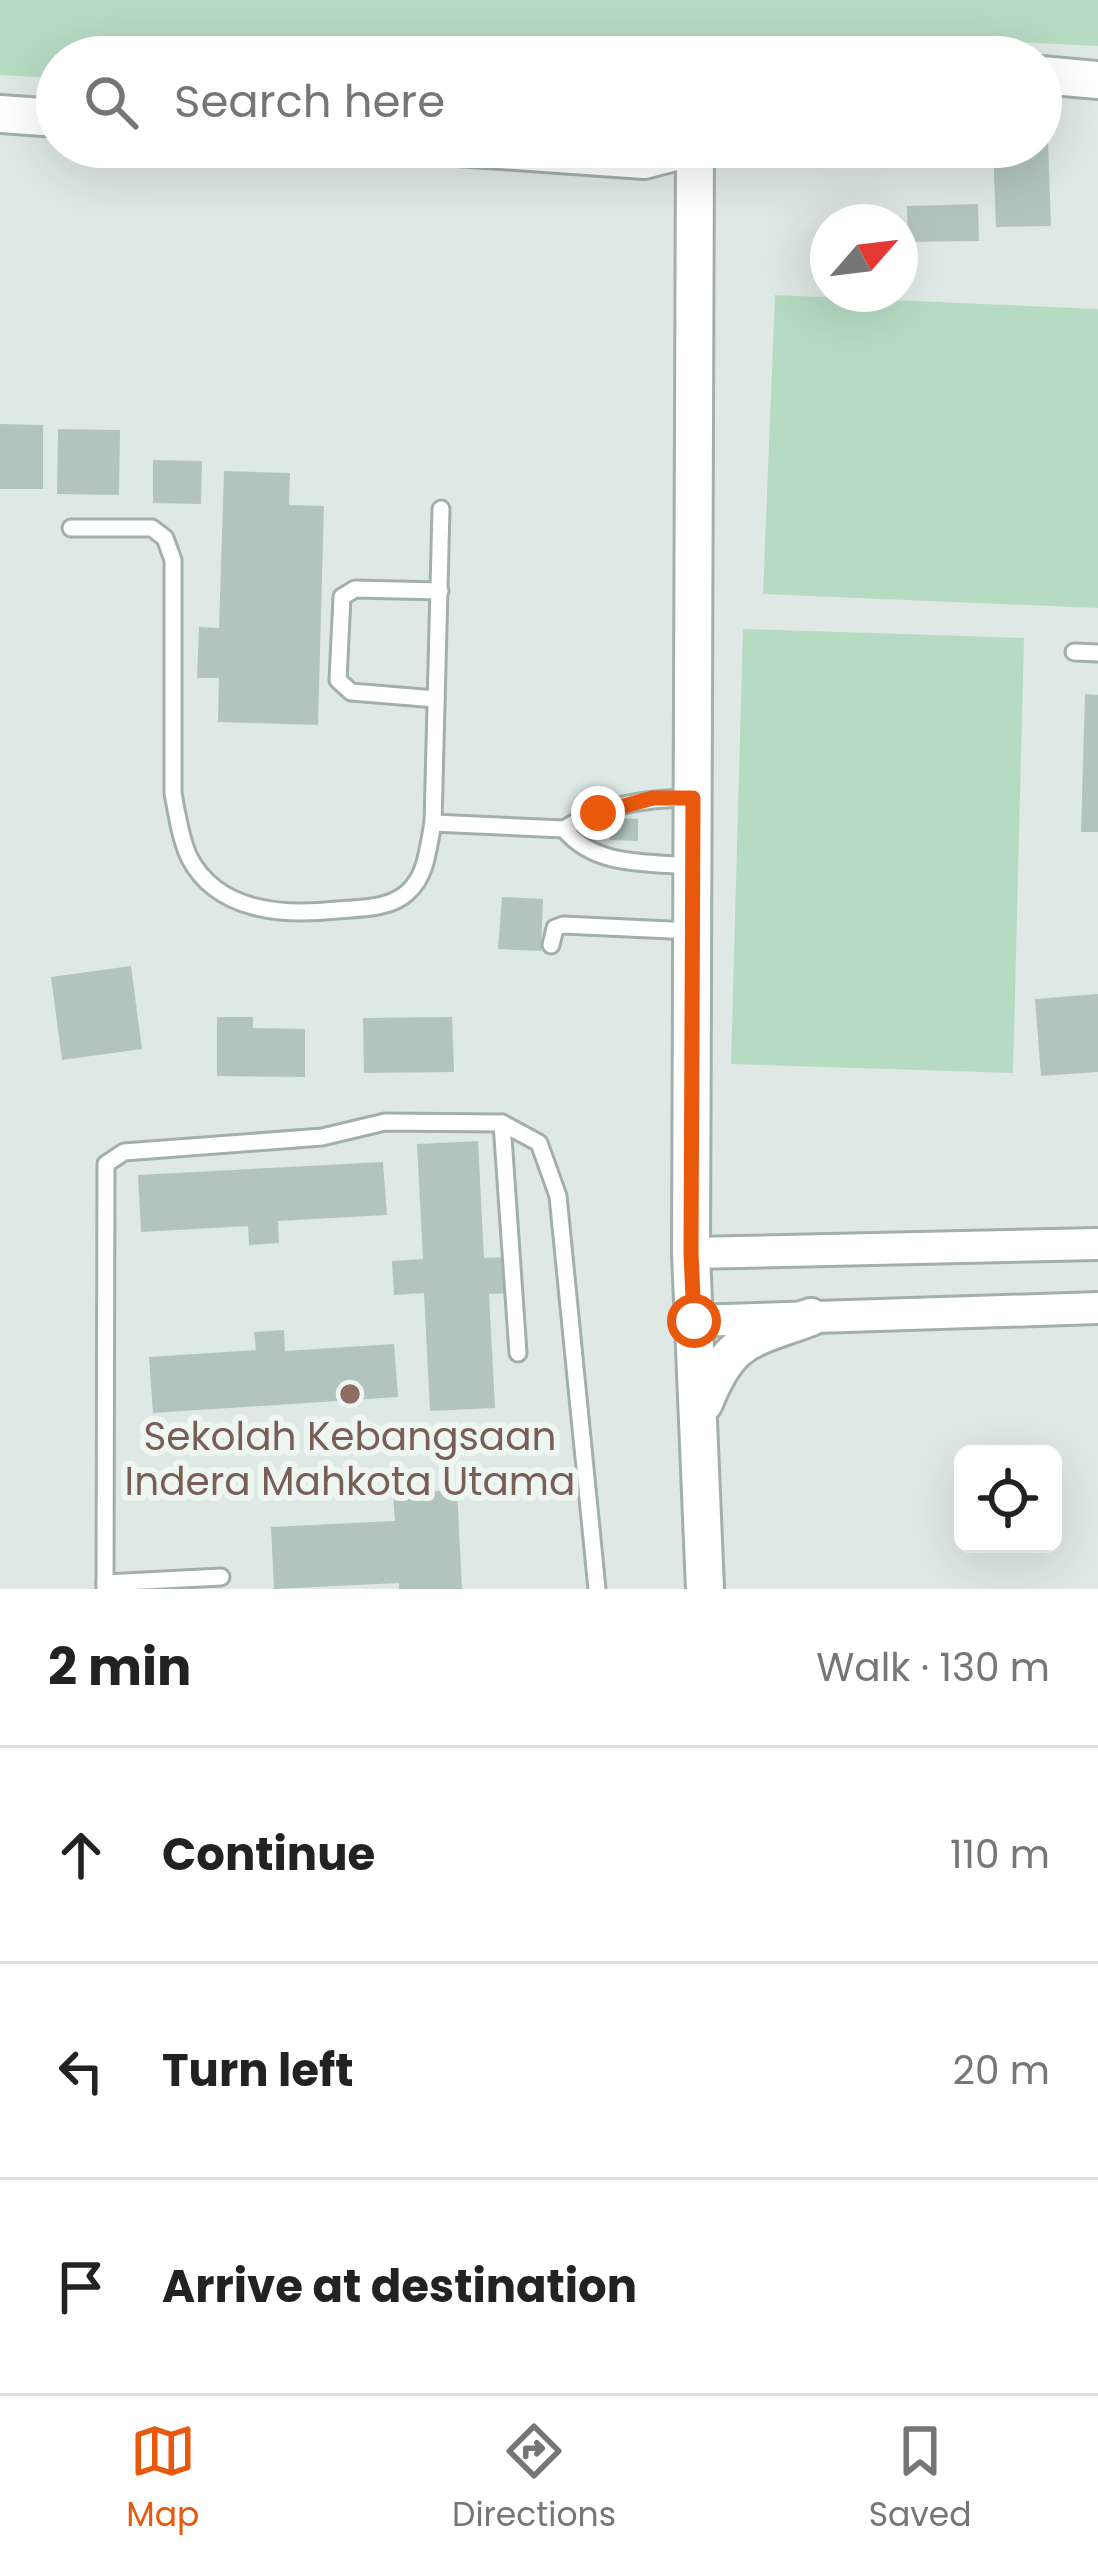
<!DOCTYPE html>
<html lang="en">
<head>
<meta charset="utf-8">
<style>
  body { margin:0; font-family:Poppins,sans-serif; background:#f2f2f2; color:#222 }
  .controls { position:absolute; right:36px; bottom:36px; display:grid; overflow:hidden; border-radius:18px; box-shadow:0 12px 48px #0002 }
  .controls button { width:108px; height:108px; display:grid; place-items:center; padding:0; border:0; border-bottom:3px solid #e0e0e0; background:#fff; color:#222; font:60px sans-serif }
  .compass { position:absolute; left:810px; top:204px; width:108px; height:108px; border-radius:50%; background:#fff; box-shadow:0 12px 48px #0002; rotate:62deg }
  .stop { position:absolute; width:36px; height:36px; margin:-27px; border:9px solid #ea580c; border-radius:50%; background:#fff }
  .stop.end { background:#ea580c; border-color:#fff; box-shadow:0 3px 12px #0008 }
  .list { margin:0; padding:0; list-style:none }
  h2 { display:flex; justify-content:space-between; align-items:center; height:156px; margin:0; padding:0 48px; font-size:51px }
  h2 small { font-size:39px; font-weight:400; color:#767676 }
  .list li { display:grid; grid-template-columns:78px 1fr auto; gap:36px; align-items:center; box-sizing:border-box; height:216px; padding:0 48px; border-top:3px solid #e0e0e0 }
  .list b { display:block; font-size:45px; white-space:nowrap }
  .list em { font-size:39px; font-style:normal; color:#767676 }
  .icon { flex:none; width:66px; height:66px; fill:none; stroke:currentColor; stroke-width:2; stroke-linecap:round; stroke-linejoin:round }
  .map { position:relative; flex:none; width:1098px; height:1589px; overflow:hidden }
  .search { position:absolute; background:#fff; box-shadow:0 12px 48px #0002; left:36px; right:36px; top:36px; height:132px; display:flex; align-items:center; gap:30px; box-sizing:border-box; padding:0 42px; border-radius:66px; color:#767676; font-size:45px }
  .sheet { height:804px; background:#fff }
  nav { display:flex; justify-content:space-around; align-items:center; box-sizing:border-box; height:168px; border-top:3px solid #e0e0e0; background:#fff; font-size:33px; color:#767676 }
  nav a { display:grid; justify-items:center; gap:6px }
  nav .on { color:#ea580c }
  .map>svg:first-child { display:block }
  .green { fill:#b7dac2 }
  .building { fill:#b3c4be }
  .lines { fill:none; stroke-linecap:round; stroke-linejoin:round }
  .service-casing { stroke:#a1b0ac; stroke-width:21 }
  .minor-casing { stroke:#a1b0ac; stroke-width:36 }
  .tertiary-casing { stroke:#a1b0ac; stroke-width:42 }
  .service { stroke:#fff; stroke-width:15 }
  .minor { stroke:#fff; stroke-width:30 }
  .tertiary { stroke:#fff; stroke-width:36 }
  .route { stroke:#ea580c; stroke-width:15 }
  .education-dot { fill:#8d6e63; stroke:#eef6f2; stroke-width:4.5 }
  .labels { text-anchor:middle; stroke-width:12; stroke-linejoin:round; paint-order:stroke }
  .education-label { font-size:39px; fill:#785e54; stroke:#eef6f2 }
</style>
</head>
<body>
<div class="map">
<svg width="1098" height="1589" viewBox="0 0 1098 1589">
  <rect width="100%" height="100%" fill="#dee9e5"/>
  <g class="green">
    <path d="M 0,0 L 1098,0 L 1098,46 L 954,39 L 882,57 L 57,57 L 57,78 L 0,75 Z"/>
    <path d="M 775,295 L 1098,309 L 1098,608 L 763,594 Z"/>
    <path d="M 743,629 L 1024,638 L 1013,1073 L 731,1064 Z"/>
  </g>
  <g class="building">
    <path d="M 1041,143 L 1048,143 L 1051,226 L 996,227 L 993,147 L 1041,147 Z"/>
    <path d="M 978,204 L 979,241 L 908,242 L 907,206 Z"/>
    <path d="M 0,424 L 43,425 L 43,489 L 0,489 Z"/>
    <path d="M 58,429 L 120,430 L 119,495 L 57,494 Z"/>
    <path d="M 153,460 L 202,461 L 201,504 L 153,503 Z"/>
    <path d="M 224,471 L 290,473 L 289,505 L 324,506 L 318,725 L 218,722 L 219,678 L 197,678 L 199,627 L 219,628 Z"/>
    <path d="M 1085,694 L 1098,695 L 1098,832 L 1081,832 Z"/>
    <path d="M 610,818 L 638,819 L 638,841 L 610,840 Z"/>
    <path d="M 502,897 L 543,899 L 541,951 L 498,949 Z"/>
    <path d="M 131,966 L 142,1049 L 62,1060 L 51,977 Z"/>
    <path d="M 1098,994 L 1098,1072 L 1041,1076 L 1035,999 Z"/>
    <path d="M 217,1017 L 253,1017 L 253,1028 L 305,1029 L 305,1077 L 217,1076 Z"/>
    <path d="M 452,1017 L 454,1072 L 364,1073 L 363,1018 Z"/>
    <path d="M 478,1141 L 484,1258 L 510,1257 L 512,1293 L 489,1294 L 495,1408 L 430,1411 L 424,1293 L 394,1295 L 392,1261 L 423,1259 L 417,1144 Z"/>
    <path d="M 383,1162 L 387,1215 L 278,1221 L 279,1243 L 249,1245 L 248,1226 L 141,1232 L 138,1175 Z"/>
    <path d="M 284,1330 L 285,1351 L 394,1344 L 398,1397 L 153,1413 L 149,1357 L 256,1350 L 254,1332 Z"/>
    <path d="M 457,1490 L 462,1589 L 399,1589 L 399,1583 L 274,1589 L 271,1527 L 395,1521 L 393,1493 Z"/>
  </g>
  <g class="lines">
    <defs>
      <g id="service">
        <path d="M 71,528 L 152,528 L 165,538 L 173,560 L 173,793 C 177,814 180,837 189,857 C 217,912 284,916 337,910 C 361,908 390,909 408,892 C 427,875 428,847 433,823 L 441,509"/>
        <path d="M 1074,652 L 1098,653"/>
        <path d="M 436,699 L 351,692 L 338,680 L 342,597 L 355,589 L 440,591"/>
        <path d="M 433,823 L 564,829 C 601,805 649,798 693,798"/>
        <path d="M 564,829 C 595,867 646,862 692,866"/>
        <path d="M 551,945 L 555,928 L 563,925 L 692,931"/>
        <path d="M 502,1123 L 518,1353"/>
        <path d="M 105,1583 L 221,1577"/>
        <path d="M 105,1589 L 106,1164 L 124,1152 L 322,1137 L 385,1122 L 502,1123 L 539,1143 L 558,1196 L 597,1589"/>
      </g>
      <g id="minor">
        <path d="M 691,1253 L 1098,1244"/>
        <path d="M 694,1321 L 1098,1308"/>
      </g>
      <g id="tertiary">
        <path d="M 1041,75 L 1098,80"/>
        <path d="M 0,114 L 57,118"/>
        <path d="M 457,147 L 644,160 L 694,147"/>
        <path d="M 695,147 L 691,1253 L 705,1589"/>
        <path d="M 704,1403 C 730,1338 748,1340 811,1317"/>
      </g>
    </defs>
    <use href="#service" class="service-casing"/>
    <use href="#minor" class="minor-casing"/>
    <use href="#tertiary" class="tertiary-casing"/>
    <use href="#service" class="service"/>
    <use href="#minor" class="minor"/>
    <use href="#tertiary" class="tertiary"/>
  </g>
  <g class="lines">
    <path class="route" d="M 598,813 L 653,798 L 693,798 L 691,1253 L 694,1321"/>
  </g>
  <circle class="education-dot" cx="350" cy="1394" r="12"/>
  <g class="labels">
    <g class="education-label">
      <text x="350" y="1450">Sekolah Kebangsaan<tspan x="350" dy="45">Indera Mahkota Utama</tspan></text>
    </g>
  </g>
</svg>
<div class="controls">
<button><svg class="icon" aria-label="locate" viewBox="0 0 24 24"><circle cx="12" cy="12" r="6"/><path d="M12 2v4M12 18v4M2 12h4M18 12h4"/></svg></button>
</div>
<svg class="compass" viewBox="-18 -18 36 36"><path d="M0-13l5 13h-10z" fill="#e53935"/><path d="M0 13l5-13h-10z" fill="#767676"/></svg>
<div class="stop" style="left:694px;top:1321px"></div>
<div class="stop end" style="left:598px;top:813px"></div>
<div class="search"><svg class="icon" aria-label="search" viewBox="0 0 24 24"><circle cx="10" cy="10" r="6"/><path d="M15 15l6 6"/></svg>Search here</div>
</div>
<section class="sheet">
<h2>2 min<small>Walk · 130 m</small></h2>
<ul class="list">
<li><svg class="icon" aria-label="ahead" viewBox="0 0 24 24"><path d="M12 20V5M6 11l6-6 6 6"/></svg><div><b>Continue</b></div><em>110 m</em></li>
<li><svg class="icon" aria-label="left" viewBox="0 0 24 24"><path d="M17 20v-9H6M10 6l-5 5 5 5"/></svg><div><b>Turn left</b></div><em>20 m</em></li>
<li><svg class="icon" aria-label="arrive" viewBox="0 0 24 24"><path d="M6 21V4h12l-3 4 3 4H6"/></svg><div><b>Arrive at destination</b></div></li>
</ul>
</section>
<nav>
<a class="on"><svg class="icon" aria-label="map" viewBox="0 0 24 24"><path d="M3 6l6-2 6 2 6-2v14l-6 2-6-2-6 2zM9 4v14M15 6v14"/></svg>Map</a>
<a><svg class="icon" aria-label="directions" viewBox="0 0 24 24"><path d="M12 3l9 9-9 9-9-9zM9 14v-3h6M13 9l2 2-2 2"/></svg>Directions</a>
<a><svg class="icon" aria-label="saved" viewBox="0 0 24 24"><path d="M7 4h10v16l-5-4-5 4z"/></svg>Saved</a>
</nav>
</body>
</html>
